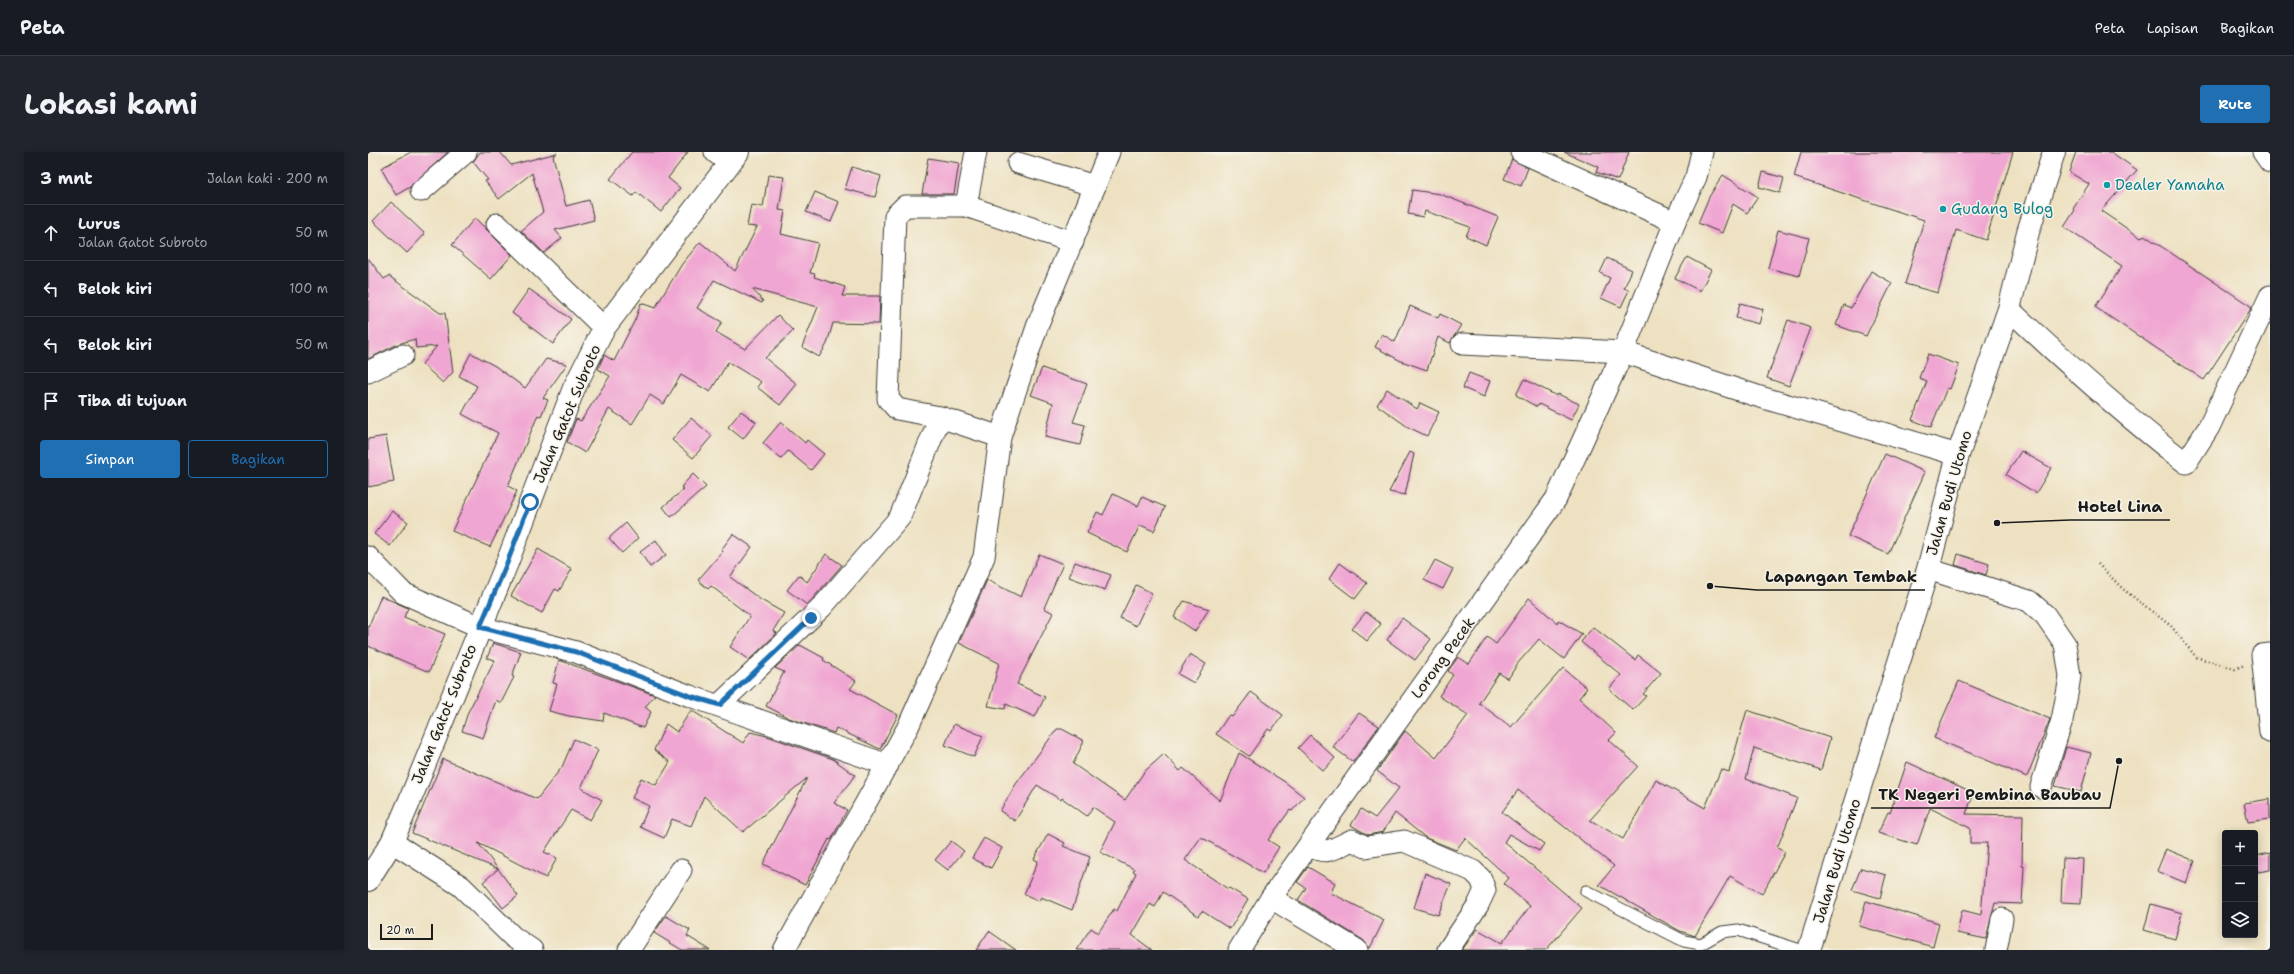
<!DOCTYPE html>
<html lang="id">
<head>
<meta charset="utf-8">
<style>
  body { margin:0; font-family:"Shantell Sans",sans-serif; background:#20242c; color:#f1f3f6 }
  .controls { position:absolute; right:12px; bottom:12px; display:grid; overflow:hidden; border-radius:4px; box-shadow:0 2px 10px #0003 }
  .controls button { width:36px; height:36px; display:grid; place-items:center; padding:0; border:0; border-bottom:1px solid #363941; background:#171b24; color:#f1f3f6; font:20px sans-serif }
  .scale { position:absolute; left:12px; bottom:10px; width:53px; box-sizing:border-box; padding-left:4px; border:2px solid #1c1c1c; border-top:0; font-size:11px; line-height:14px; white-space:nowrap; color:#1c1c1c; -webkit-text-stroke:3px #f7f3e8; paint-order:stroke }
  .stop { position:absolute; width:12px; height:12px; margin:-9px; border:3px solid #1f6fb2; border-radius:50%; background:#fff }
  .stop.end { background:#1f6fb2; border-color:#fff; box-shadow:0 1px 4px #0008 }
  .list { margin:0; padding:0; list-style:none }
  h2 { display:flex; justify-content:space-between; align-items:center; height:52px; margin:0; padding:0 16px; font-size:17px }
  h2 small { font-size:13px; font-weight:400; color:#9ea1a6 }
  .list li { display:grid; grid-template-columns:26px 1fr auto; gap:12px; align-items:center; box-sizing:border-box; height:56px; padding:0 16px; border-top:1px solid #363941 }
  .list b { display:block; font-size:15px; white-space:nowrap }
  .list p { margin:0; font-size:13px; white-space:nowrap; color:#9ea1a6 }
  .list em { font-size:13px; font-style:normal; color:#9ea1a6 }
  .actions { display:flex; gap:8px; padding:12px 16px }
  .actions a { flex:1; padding:9px 0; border:1px solid #1f6fb2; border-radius:4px; text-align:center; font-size:14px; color:#1f6fb2 }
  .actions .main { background:#1f6fb2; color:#fff }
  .icon { flex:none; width:22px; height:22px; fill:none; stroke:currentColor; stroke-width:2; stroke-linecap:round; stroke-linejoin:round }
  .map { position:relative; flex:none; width:1902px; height:798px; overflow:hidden; border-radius:4px }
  header { display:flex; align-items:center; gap:24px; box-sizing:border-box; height:56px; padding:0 20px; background:#171b24; border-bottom:1px solid #363941 }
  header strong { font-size:19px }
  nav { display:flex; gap:22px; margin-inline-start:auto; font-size:14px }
  .intro { display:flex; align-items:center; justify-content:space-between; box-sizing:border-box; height:96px; padding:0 24px }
  h1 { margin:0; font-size:28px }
  .button { padding:10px 18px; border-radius:4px; background:#1f6fb2; color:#fff; font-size:14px; font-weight:700 }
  main { display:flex; gap:24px; padding:0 24px }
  aside { flex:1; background:#171b24; border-radius:4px; box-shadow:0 2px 10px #0003 }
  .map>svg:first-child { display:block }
  .building { fill:#f0a6d2 }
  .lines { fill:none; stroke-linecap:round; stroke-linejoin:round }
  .service-casing { stroke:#3b3a35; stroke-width:13 }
  .minor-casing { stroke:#3b3a35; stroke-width:23 }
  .secondary-casing { stroke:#3b3a35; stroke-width:24 }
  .path { stroke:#3b3a35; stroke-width:2.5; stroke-dasharray:1 3; stroke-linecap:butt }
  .service { stroke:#fff; stroke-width:11 }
  .minor { stroke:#fff; stroke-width:21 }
  .secondary { stroke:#fff; stroke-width:22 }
  .route { stroke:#1f6fb2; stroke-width:5 }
  .culture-dot { fill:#0f9aa8; stroke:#f7f3e8; stroke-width:1.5 }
  .labels { text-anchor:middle; stroke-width:3; stroke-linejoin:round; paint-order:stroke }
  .culture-label { font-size:15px; fill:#0d838f; stroke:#f7f3e8; text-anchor:start }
  .street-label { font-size:15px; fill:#1c1c1c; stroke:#f7f3e8 }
  .leader { fill:none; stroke:#1c1c1c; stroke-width:1.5 }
  .callout-dot { fill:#1c1c1c; stroke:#f7f3e8; stroke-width:1.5 }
  .callout-label { font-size:16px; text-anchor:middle; font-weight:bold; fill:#1c1c1c; stroke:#f7f3e8; stroke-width:3; stroke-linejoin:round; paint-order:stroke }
</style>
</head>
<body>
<header>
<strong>Peta</strong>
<nav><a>Peta</a><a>Lapisan</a><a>Bagikan</a></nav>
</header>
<div class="intro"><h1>Lokasi kami</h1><a class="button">Rute</a></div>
<main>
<aside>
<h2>3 mnt<small>Jalan kaki · 200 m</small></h2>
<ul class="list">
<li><svg class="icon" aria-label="ahead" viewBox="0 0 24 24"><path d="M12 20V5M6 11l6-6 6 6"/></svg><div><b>Lurus</b><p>Jalan Gatot Subroto</p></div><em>50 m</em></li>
<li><svg class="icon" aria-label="left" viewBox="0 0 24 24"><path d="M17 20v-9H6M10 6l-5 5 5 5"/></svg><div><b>Belok kiri</b></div><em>100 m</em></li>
<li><svg class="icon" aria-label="left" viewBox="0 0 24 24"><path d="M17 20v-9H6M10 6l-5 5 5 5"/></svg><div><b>Belok kiri</b></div><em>50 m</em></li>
<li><svg class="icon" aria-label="arrive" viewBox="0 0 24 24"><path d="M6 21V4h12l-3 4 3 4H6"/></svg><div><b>Tiba di tujuan</b></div></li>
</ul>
<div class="actions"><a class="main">Simpan</a><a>Bagikan</a></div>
</aside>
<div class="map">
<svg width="1902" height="798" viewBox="0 0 1902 798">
  <rect width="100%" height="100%" fill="#f7f3e8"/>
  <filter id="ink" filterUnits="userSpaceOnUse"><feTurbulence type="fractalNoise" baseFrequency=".025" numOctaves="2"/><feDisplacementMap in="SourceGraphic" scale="8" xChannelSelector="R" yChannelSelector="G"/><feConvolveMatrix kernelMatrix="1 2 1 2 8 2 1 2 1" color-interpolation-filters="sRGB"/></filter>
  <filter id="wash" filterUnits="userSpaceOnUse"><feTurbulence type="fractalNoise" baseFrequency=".012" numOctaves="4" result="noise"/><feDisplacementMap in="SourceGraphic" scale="16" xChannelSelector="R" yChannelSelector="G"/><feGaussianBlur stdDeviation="0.9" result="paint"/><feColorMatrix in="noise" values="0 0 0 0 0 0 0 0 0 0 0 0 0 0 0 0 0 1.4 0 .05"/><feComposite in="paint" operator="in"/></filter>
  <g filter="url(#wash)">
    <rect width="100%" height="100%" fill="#ede1c1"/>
    <g id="blocks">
      <g class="building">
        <path d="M 43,0 L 80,0 L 42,35 L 28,43 L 13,16 Z"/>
        <path d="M 112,0 L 132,0 L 143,13 L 189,1 L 185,4 L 198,54 L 221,48 L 226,68 L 187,78 L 194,86 L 176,101 L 153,79 L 175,60 L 164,21 L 131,47 L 117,29 L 120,28 L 105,10 Z"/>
        <path d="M 264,0 L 320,0 L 300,26 L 312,36 L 293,60 L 268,40 L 265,44 L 242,27 Z"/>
        <path d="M 1196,0 L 1261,0 L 1250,28 L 1228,20 L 1230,15 Z"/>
        <path d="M 1433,0 L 1645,0 L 1618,88 L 1588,78 L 1570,141 L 1537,132 L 1556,68 L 1426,25 Z"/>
        <path d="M 1708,0 L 1743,0 L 1769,18 L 1733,59 L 1773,86 L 1776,83 L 1884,155 L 1836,228 L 1727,155 L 1754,114 L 1696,75 L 1707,58 L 1705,57 L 1721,32 L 1701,20 Z"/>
        <path d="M 560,6 L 591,11 L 586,42 L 554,42 Z"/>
        <path d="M 1144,7 L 1160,16 L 1153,34 L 1136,27 Z"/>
        <path d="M 484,15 L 513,24 L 507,45 L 477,37 Z"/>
        <path d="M 1395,20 L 1416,26 L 1412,41 L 1391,35 Z"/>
        <path d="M 400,23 L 416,25 L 411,58 L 417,59 L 413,82 L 450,91 L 442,121 L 447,122 L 446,125 L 477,135 L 474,144 L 512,144 L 511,172 L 465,171 L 459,192 L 451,205 L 434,195 L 450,155 L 384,137 L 395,149 L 394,151 L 346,128 L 329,156 L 354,170 L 348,180 L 377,197 L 410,163 L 425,179 L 397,206 L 429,232 L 412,253 L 389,235 L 393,230 L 360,210 L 342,240 L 313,223 L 296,252 L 282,243 L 264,272 L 241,257 L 217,301 L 199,290 L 208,267 L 213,269 L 242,224 L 230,217 L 236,203 L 246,209 L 267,168 L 273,151 L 287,156 L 314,112 L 332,90 L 367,119 L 389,75 L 379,74 L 383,53 L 395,55 Z"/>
        <path d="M 1355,23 L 1390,45 L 1379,61 L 1365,52 L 1354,81 L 1330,71 L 1341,45 Z"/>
        <path d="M 1044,38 L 1072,42 L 1130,65 L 1118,93 L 1098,84 L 1102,75 L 1057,59 L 1055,65 L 1040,62 Z"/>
        <path d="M 447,40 L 471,50 L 463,70 L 438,60 Z"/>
        <path d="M 23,50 L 57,82 L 39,101 L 5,69 Z"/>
        <path d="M 107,66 L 144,103 L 123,127 L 84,93 Z"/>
        <path d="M 1410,78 L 1441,86 L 1431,124 L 1400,116 Z"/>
        <path d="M 1319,105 L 1343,118 L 1332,139 L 1307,126 Z"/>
        <path d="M 0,106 L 16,127 L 21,124 L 72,161 L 77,161 L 85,220 L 75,231 L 54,212 L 69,194 L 48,196 L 47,187 L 30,192 L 0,207 Z"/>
        <path d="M 1239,106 L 1264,118 L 1256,136 L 1261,138 L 1253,155 L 1233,146 L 1242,126 L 1232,121 Z"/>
        <path d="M 1503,119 L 1524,131 L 1498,184 L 1468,173 L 1476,153 L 1483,156 Z"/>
        <path d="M 161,137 L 203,167 L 185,192 L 144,161 Z"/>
        <path d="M 1372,151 L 1395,157 L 1391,172 L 1368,166 Z"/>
        <path d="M 1042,154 L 1070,166 L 1072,162 L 1093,173 L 1082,191 L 1070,185 L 1059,218 L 1033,209 L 1007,195 L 1014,182 L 1027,190 Z"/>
        <path d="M 1420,168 L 1443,176 L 1421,234 L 1399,226 Z"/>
        <path d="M 103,201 L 127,214 L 157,236 L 178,207 L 199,212 L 175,246 L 180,248 L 173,264 L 170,263 L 140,334 L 149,339 L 122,395 L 84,379 L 130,281 L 94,262 L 109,234 L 91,224 Z"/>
        <path d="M 1560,202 L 1591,213 L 1582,237 L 1579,236 L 1563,275 L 1544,268 L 1559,229 L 1551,226 Z"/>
        <path d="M 674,216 L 719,232 L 705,270 L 717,273 L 712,293 L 677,285 L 685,251 L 663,243 Z"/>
        <path d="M 1101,221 L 1122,229 L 1116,245 L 1095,236 Z"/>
        <path d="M 1156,227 L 1189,244 L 1190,242 L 1211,252 L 1203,268 L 1171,252 L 1169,255 L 1148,243 Z"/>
        <path d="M 1019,237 L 1049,257 L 1052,251 L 1071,260 L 1059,284 L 1040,275 L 1009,253 Z"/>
        <path d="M 373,259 L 388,270 L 375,287 L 360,275 Z"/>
        <path d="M 323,266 L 344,284 L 325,306 L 304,288 Z"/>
        <path d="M 413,270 L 437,291 L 439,288 L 456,302 L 443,318 L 420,299 L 413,307 L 395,291 Z"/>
        <path d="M 18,284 L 26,330 L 0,335 L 0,287 Z"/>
        <path d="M 1653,299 L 1683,316 L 1668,341 L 1638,323 Z"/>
        <path d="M 1042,300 L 1046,302 L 1037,343 L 1021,340 Z"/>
        <path d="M 1517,302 L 1557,320 L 1520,402 L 1480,384 Z"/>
        <path d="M 325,322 L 338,335 L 303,365 L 295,355 L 316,337 L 313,335 Z"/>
        <path d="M 745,342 L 770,354 L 774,345 L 797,355 L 786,379 L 772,373 L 759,400 L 719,381 L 729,360 L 735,363 Z"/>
        <path d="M 24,359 L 40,370 L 22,394 L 6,382 Z"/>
        <path d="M 258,371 L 270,386 L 254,401 L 241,386 Z"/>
        <path d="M 365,382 L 384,395 L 362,425 L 393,448 L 416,461 L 405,479 L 409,481 L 381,508 L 362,495 L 382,464 L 343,434 L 340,437 L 330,428 L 355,399 L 353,398 Z"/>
        <path d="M 288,388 L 298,403 L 282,415 L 272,400 Z"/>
        <path d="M 170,397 L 204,417 L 191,439 L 187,437 L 174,461 L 143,444 Z"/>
        <path d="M 458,402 L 474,413 L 439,453 L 419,438 L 431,423 L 439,430 Z"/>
        <path d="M 671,402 L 695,412 L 676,456 L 685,461 L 649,532 L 677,545 L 667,565 L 638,552 L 637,557 L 620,554 L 631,511 L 591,491 L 619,428 L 653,445 Z"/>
        <path d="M 1590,402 L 1621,412 L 1618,423 L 1587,413 Z"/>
        <path d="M 1067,408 L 1085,417 L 1075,437 L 1056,428 Z"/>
        <path d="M 707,410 L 743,423 L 737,438 L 701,425 Z"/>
        <path d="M 972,411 L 999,431 L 987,447 L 961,427 Z"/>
        <path d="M 768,433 L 784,441 L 768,474 L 752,466 Z"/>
        <path d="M 13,444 L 40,456 L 36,465 L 77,482 L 61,520 L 0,494 L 0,476 Z"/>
        <path d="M 1161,446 L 1189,471 L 1190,468 L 1214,482 L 1196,507 L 1171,487 L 1150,511 L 1140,527 L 1131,521 L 1111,551 L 1143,575 L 1195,516 L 1219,536 L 1211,546 L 1248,581 L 1241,588 L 1270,614 L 1222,668 L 1255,687 L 1288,628 L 1337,656 L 1353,617 L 1361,620 L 1379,558 L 1462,586 L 1453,618 L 1386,596 L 1378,627 L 1429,646 L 1409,696 L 1417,700 L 1394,742 L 1362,724 L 1327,784 L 1312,779 L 1231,733 L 1246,714 L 1150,638 L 1134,660 L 1176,692 L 1171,699 L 1141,682 L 1136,690 L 1214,756 L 1178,798 L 1094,798 L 1109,777 L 1134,791 L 1162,754 L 1136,732 L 1141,726 L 1097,686 L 1088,698 L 1058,686 L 1027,661 L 1015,680 L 1000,683 L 983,673 L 993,657 L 1007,666 L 1031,636 L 1009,619 L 1037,579 L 1068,606 L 1100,563 L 1071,544 L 1085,523 L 1080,519 L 1090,505 L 1101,512 L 1119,485 L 1128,492 Z"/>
        <path d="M 816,449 L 841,457 L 827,479 L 806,465 Z"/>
        <path d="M 998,460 L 1013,472 L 999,489 L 984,477 Z"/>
        <path d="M 1034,466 L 1063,487 L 1047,508 L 1019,488 Z"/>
        <path d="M 1225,475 L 1267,508 L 1270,503 L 1293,521 L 1275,542 L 1278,544 L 1265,558 L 1241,537 L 1253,523 L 1213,490 Z"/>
        <path d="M 125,491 L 153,500 L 144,524 L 146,525 L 133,551 L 128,548 L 115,586 L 94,579 L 100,560 L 127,508 L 119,506 Z"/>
        <path d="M 432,493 L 456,506 L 455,508 L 488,529 L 482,537 L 530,563 L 512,597 L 468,576 L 466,581 L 421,566 L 398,554 L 416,520 L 407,516 Z"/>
        <path d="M 822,502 L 838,512 L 826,531 L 810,522 Z"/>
        <path d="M 191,508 L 287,543 L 277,555 L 283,560 L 275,576 L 236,561 L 235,569 L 201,564 L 181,559 L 189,532 L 185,531 Z"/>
        <path d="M 1591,529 L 1682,567 L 1659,625 L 1566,586 Z"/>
        <path d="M 883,540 L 915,563 L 903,579 L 900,577 L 881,604 L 848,582 L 861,563 L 864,565 Z"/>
        <path d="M 323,558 L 375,591 L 382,580 L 399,584 L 465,607 L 487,623 L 466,651 L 479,658 L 463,688 L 461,687 L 437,733 L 395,712 L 439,626 L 375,680 L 336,644 L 323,674 L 304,667 L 296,686 L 272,675 L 281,654 L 264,646 L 273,626 L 288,633 L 302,610 L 286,598 L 298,572 L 309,580 Z"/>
        <path d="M 991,561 L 1011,574 L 985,610 L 965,595 Z"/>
        <path d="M 586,572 L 615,584 L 606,605 L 577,593 Z"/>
        <path d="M 689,577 L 694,577 L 716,589 L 705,612 L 757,648 L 776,620 L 796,602 L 812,619 L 815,616 L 852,649 L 871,601 L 917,630 L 936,645 L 924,659 L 922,658 L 900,688 L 911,695 L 895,721 L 833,685 L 817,708 L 860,737 L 861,736 L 880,747 L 862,777 L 834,759 L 830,764 L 795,740 L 787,755 L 782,752 L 764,783 L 784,798 L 708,798 L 723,776 L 730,781 L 746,757 L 749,759 L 768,721 L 765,719 L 766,717 L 732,700 L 747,670 L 725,655 L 719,664 L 694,646 L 693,648 L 669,633 L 647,669 L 632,659 L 648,632 Z"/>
        <path d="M 942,583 L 967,606 L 955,619 L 930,596 Z"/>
        <path d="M 206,587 L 230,598 L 213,636 L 234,648 L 222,668 L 203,658 L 176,700 L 189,706 L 178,726 L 110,691 L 130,717 L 44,681 L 75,607 L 169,647 L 194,615 Z"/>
        <path d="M 1698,595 L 1723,601 L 1713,640 L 1687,634 Z"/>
        <path d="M 1539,610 L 1606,641 L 1598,662 L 1655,663 L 1654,714 L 1656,714 L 1654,752 L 1627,751 L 1618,787 L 1589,781 L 1594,758 L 1613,763 L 1619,691 L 1602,691 L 1602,676 L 1562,656 L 1549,693 L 1510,681 L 1520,660 L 1522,661 Z"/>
        <path d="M 1902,647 L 1902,667 L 1880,670 L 1876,651 Z"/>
        <path d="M 680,682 L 697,691 L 695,694 L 722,705 L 704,758 L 673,745 L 671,749 L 656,742 L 670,709 L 666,707 Z"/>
        <path d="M 616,686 L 634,696 L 623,716 L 604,706 Z"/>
        <path d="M 583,689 L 596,699 L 580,718 L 567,708 Z"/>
        <path d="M 1798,697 L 1827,709 L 1818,731 L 1789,719 Z"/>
        <path d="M 1902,701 L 1902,718 L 1890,720 L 1887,704 Z"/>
        <path d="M 1695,706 L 1715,707 L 1713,751 L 1693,750 Z"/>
        <path d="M 940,715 L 967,731 L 963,741 L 1016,768 L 1002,796 L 995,788 L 930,748 L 938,736 L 929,730 Z"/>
        <path d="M 1493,716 L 1518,723 L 1512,746 L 1484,738 Z"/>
        <path d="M 130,717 L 150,744 L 135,756 L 115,730 Z"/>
        <path d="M 1057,721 L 1083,732 L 1070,763 L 1046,756 Z"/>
        <path d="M 1498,749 L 1571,771 L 1565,795 L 1491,774 Z"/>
        <path d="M 1783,752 L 1814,761 L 1807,787 L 1776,778 Z"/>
        <path d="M 298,764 L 322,778 L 319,784 L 342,798 L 314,798 L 286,781 Z"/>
        <path d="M 621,779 L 648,798 L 608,798 Z"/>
      </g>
    </g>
  </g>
  <g filter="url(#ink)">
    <use href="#blocks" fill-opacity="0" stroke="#3b3a35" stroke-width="1"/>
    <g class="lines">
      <defs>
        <path id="service" d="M 1218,739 L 1316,789 L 1333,792 L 1354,780 L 1370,778 L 1432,798"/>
        <g id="minor">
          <path d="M 347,0 L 361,11"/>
          <path d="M 1153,0 L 1307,70"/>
          <path d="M 1895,0 L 1902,10"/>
          <path d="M 650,11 L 727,34"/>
          <path d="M 53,39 L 98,0"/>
          <path d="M 598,54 L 608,0"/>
          <path d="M 129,72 L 236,176"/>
          <path d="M 1641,157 C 1698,211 1756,263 1818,311 L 1841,275 L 1902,144"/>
          <path d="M 1094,192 L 1255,200 L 1389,244 L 1590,303"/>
          <path d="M 0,220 L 35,203"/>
          <path d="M 632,285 L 572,265 L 529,257 L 520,247 L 527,64 L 537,54 L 598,54 L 705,90"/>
          <path d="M 0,405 L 35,441 L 112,475 L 208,500 L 322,544 L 520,613"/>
          <path d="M 1560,417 L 1661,449 L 1677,463 L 1697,492 L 1702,524 L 1700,537 L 1694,568 L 1673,635"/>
          <path d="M 1902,502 L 1894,503 L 1902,580"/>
          <path d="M 351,553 L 453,456 L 527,371 L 532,365 L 572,265"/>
          <path d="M 24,690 L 93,734 L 145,785 L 164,798"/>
          <path d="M 941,694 C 961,704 966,696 984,688 L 998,695 L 1036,689 L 1105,719 L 1113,727 L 1117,738 L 1110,753 L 1080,798"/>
          <path d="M 903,746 L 989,798"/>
          <path d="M 261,798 L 313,718"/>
          <path d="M 416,798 L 540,575 L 616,405 L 632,285 L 669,175 L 741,0"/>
          <path d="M 871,798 L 903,746 L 1188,347 L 1255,200 L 1307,70 L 1328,25 L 1334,0"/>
          <path d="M 1628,798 L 1634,767"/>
        </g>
        <g id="secondary">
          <path d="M 0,728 L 24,690 L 42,648 L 139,411 L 206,236 L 236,176 L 370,0"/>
          <path d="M 1441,798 L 1560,417 L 1590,303 L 1641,157 L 1660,80 L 1686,0"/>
        </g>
      </defs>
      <use href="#service" class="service-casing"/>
      <use href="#minor" class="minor-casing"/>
      <use href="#secondary" class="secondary-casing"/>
      <path class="path" d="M 1730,412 L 1755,437 L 1803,474 L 1828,505 L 1867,517 L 1876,513"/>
      <use href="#service" class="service"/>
      <use href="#minor" class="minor"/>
      <use href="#secondary" class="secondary"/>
    </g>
  </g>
  <g class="lines" filter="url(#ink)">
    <path class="route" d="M 162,350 L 139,411 L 112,475 L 208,500 L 322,544 L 352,553 L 443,466"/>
  </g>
  <g class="culture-dot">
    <circle cx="1739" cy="33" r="4"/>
    <circle cx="1575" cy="57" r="4"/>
  </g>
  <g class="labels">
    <g class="culture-label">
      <text x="1747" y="38">Dealer Yamaha</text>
      <text x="1583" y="62">Gudang Bulog</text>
    </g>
    <g class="street-label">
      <text transform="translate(199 262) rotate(-67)" y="5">Jalan Gatot Subroto</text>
      <text transform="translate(1581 341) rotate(-74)" y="5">Jalan Budi Utomo</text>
      <text transform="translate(1075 506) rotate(-54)" y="5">Lorong Pecek</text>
      <text transform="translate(76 562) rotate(-68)" y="5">Jalan Gatot Subroto</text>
      <text transform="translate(1469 709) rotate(-73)" y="5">Jalan Budi Utomo</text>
    </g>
  </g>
  <path class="leader" d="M1629 371L1702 368H1802M1342 434L1389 438H1557M1751 609L1742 656H1503"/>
  <g class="callout-dot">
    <circle cx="1629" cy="371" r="4"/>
    <circle cx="1342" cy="434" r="4"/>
    <circle cx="1751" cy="609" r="4"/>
  </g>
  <g class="callout-label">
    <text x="1752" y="360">Hotel Lina</text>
    <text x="1473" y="430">Lapangan Tembak</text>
    <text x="1622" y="648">TK Negeri Pembina Baubau</text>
  </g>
</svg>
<div class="controls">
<button>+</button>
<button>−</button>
<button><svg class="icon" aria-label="layers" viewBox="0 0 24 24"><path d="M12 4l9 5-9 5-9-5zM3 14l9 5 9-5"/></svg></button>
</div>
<div class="scale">20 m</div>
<div class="stop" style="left:162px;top:350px"></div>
<div class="stop end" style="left:443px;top:466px"></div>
</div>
</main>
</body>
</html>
